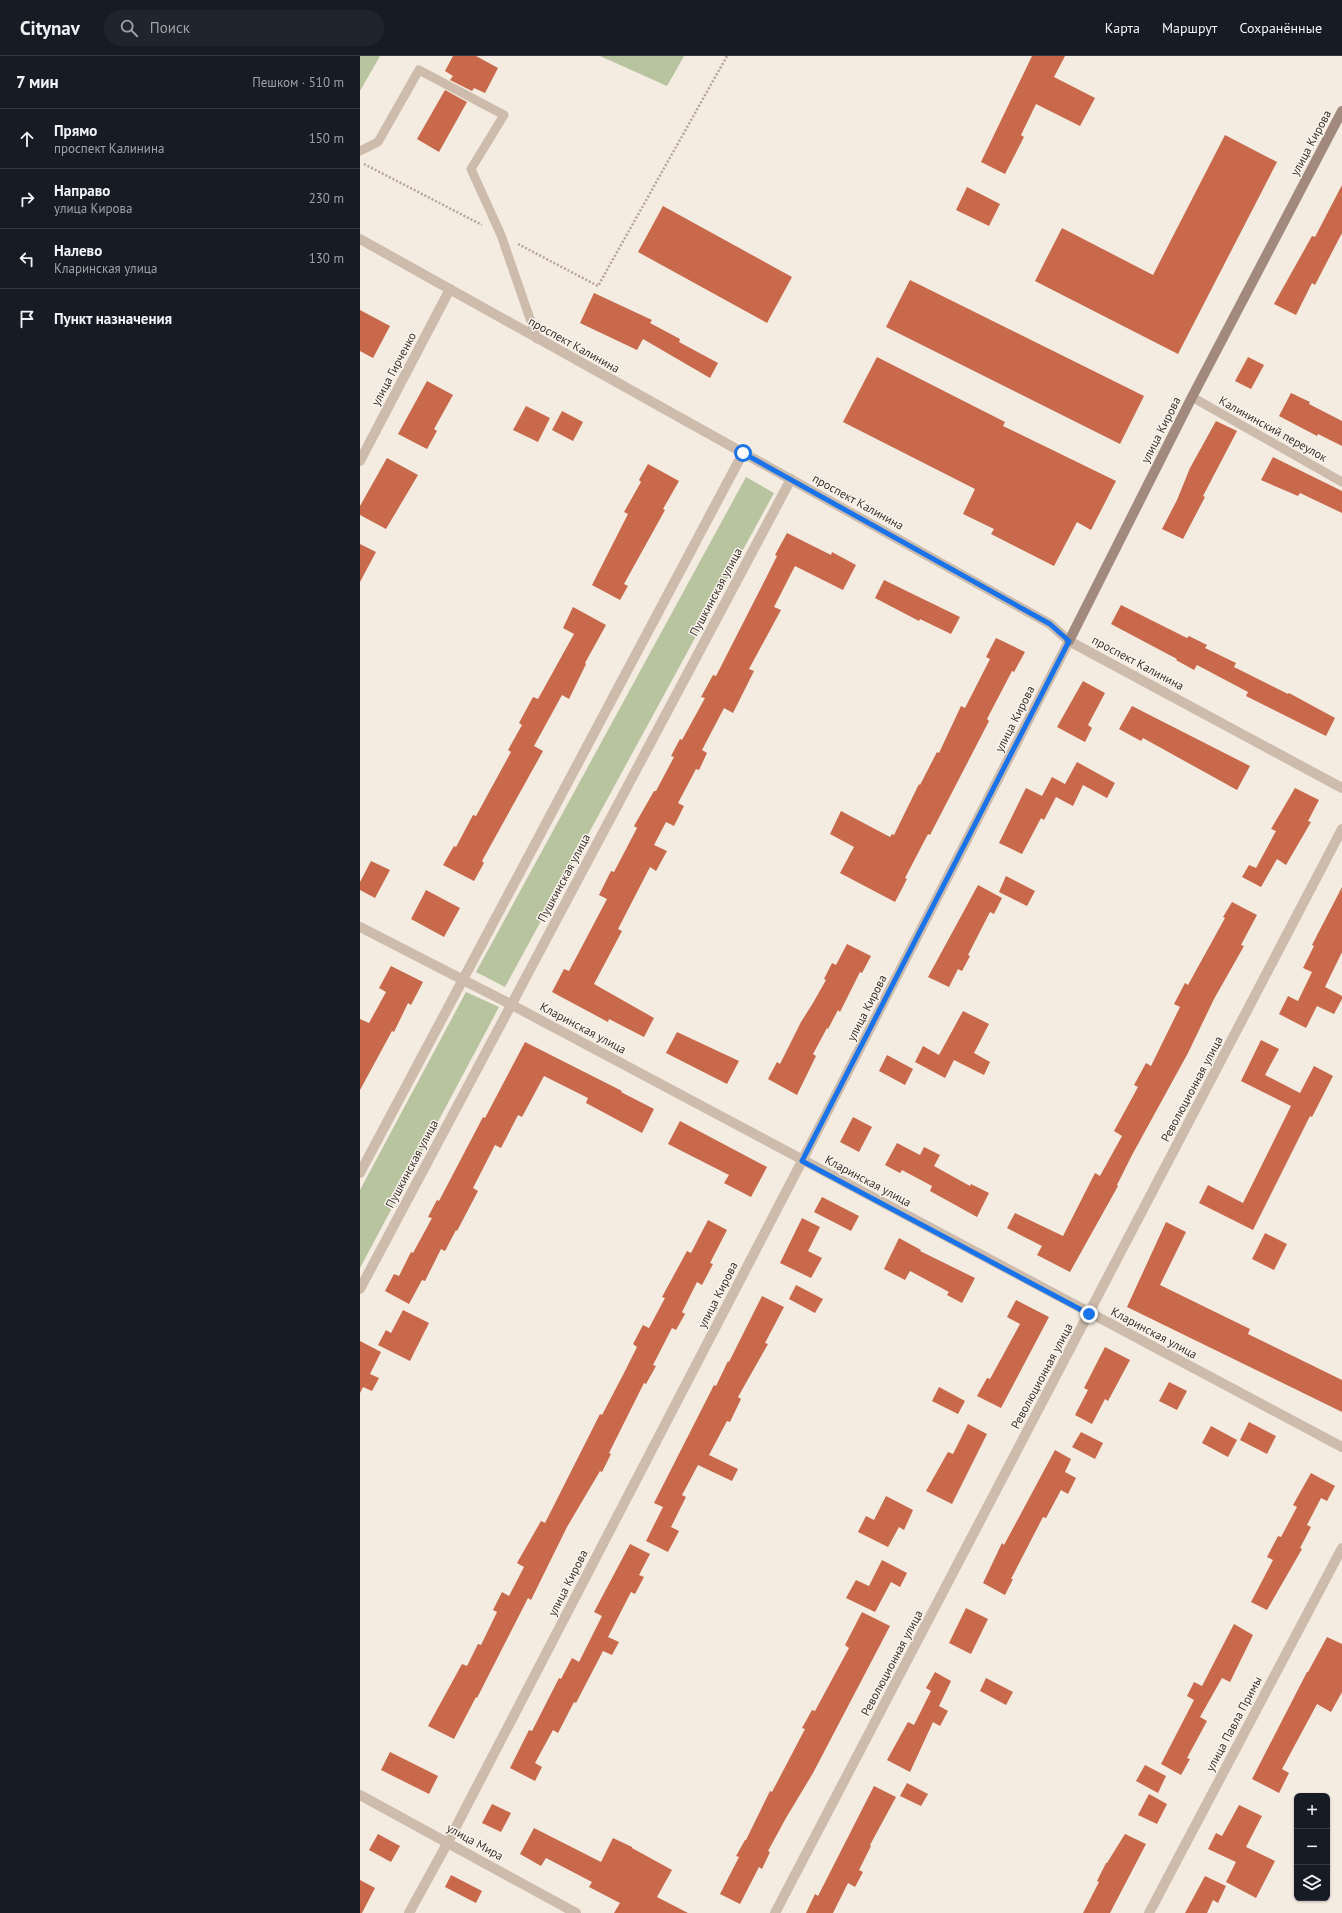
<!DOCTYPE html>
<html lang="ru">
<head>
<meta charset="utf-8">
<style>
  body { margin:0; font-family:"PT Sans",sans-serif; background:#20242c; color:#f1f3f6 }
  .controls { position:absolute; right:12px; bottom:12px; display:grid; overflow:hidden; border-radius:6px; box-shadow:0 1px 3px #0004 }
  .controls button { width:36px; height:36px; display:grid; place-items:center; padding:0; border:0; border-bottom:1px solid #363941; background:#171b24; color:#f1f3f6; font:20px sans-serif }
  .stop { position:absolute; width:12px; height:12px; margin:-9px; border:3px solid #1a73e8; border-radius:50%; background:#fff }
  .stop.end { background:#1a73e8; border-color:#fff; box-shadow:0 1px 4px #0008 }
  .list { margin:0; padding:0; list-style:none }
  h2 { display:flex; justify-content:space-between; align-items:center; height:52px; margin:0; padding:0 16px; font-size:17px }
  h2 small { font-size:13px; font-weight:400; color:#9ea1a6 }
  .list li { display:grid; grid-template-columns:26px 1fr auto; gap:12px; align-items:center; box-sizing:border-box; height:60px; padding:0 16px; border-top:1px solid #363941 }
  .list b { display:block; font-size:15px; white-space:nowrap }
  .list p { margin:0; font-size:13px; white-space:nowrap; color:#9ea1a6 }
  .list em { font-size:13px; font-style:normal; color:#9ea1a6 }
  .icon { flex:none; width:22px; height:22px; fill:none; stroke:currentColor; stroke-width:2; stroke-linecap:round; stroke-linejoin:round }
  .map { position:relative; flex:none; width:982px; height:1857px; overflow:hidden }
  header { display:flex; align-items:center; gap:24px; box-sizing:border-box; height:56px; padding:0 20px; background:#171b24; border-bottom:1px solid #363941 }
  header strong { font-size:19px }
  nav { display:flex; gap:22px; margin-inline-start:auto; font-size:14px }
  .search { width:280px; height:36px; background:#20242c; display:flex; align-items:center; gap:10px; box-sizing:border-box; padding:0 14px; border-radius:22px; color:#9ea1a6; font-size:15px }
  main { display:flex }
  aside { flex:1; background:#171b24 }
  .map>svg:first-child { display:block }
  .green { fill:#b8c4a0 }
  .building { fill:#c8694b }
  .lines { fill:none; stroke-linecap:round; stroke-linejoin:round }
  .path { stroke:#b9a596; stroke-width:2.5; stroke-dasharray:2 2; stroke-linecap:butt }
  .service { stroke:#cdbbac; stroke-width:9 }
  .minor { stroke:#cdbbac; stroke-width:10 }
  .tertiary { stroke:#cdbbac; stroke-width:10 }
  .secondary { stroke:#a18a7d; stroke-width:10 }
  .route { stroke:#1a73e8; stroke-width:5 }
  .labels { text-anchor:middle; stroke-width:3; stroke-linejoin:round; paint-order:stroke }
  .street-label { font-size:12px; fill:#3b302b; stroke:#fbf5ee }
</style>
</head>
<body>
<header>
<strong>Citynav</strong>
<div class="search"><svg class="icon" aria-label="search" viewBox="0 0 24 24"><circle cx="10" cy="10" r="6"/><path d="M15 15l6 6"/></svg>Поиск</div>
<nav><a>Карта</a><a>Маршрут</a><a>Сохранённые</a></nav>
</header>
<main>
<aside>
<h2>7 мин<small>Пешком · 510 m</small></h2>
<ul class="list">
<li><svg class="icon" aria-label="ahead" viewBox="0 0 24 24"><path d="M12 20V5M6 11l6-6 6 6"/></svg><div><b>Прямо</b><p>проспект Калинина</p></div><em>150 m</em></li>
<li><svg class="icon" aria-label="right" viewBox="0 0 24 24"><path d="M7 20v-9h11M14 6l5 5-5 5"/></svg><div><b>Направо</b><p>улица Кирова</p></div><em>230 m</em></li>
<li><svg class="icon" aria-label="left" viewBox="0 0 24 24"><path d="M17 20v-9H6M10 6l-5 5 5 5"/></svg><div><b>Налево</b><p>Кларинская улица</p></div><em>130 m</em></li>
<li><svg class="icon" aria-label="arrive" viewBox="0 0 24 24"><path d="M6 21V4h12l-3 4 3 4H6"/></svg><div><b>Пункт назначения</b></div></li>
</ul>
</aside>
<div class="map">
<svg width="982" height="1857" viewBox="0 0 982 1857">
  <rect width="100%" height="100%" fill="#f4ebe1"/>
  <g class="green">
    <path d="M 0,0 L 20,0 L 0,35 Z"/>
    <path d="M 240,0 L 324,0 L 307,30 Z"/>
    <path d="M 386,421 L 414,437 L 145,931 L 116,916 Z"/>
    <path d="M 106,936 L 139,951 L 0,1212 L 0,1134 Z"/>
  </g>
  <g class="building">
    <path d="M 93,0 L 116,0 L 138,12 L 125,37 L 114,32 L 112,35 L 90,24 L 93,20 L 85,15 Z"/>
    <path d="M 672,0 L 705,0 L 694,21 L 735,42 L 720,70 L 676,48 L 661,79 L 664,81 L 645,118 L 621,106 Z"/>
    <path d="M 85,34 L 107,46 L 79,96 L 57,83 Z"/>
    <path d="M 865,79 L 917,106 L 818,298 L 675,225 L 702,172 L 793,219 Z"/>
    <path d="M 982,129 L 982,177 L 955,229 L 952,227 L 936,259 L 914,248 L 952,180 L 955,181 Z"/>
    <path d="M 607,131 L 640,148 L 629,170 L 596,154 Z"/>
    <path d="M 303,150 L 432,221 L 407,267 L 278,196 Z"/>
    <path d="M 550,224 L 784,340 L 760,388 L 526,271 Z"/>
    <path d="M 234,237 L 292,264 L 290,267 L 320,283 L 319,286 L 358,307 L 350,322 L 283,283 L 277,294 L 220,267 Z"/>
    <path d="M 0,254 L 30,270 L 13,302 L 0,295 Z"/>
    <path d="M 517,301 L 645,366 L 643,370 L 756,425 L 731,474 L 717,466 L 694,510 L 631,478 L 634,473 L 603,458 L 615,433 L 483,366 Z"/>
    <path d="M 888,301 L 904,309 L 891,333 L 875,325 Z"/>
    <path d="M 67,325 L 93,339 L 74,373 L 77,375 L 67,393 L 38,378 Z"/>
    <path d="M 931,337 L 950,346 L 949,348 L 982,365 L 982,390 L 958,378 L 957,380 L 919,360 Z"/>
    <path d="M 166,350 L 190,362 L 178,386 L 153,374 Z"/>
    <path d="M 202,355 L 223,366 L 213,385 L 192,374 Z"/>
    <path d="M 856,365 L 877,375 L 843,440 L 845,441 L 823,483 L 802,473 L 817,444 L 830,412 Z"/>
    <path d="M 913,401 L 982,435 L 982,457 L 940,437 L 938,440 L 901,424 Z"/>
    <path d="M 27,402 L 58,419 L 26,473 L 0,459 L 0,450 Z"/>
    <path d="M 288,408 L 319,425 L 303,453 L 305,454 L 264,528 L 268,530 L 260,544 L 232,529 L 268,458 L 264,456 L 281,426 L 279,424 Z"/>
    <path d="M 427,477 L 471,499 L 472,496 L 496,509 L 483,534 L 435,510 L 414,551 L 421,554 L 389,613 L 394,615 L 373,657 L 364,652 L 342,694 L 347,697 L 339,714 L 336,713 L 318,747 L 324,750 L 314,770 L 306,766 L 294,789 L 307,795 L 296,815 L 290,811 L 258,873 L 262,875 L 234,928 L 294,962 L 284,981 L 249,963 L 248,966 L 192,936 L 204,913 L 209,915 L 247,843 L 239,839 L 251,815 L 254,816 L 277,772 L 274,770 L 294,735 L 296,735 L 314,701 L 311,700 L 320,683 L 322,684 L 345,642 L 341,641 L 353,619 L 356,620 L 406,522 L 417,500 L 415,499 Z"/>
    <path d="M 0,488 L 16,496 L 0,526 Z"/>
    <path d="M 524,524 L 600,561 L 591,578 L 560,563 L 559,565 L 515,542 Z"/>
    <path d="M 761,549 L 827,582 L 829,580 L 847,589 L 845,592 L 876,607 L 874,611 L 928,638 L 929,637 L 975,662 L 966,680 L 886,640 L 888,636 L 837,609 L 834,614 L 816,604 L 817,603 L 751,568 Z"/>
    <path d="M 213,551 L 246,569 L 225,607 L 226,608 L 209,643 L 202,639 L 174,690 L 183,695 L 122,805 L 124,807 L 114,825 L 83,809 L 94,790 L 96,791 L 113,759 L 116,760 L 151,696 L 148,694 L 162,669 L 159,667 L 173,641 L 178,643 L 214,578 L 203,572 Z"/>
    <path d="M 636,582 L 665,596 L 654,616 L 652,615 L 627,663 L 629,665 L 570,779 L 568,778 L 545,822 L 547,823 L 535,846 L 480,817 L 494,791 L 470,778 L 481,755 L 530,781 L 532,778 L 534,779 L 559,728 L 560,729 L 577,696 L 579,697 L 601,650 L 605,652 L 630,603 L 626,601 Z"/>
    <path d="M 723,625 L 745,637 L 728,669 L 732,672 L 725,686 L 697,671 Z"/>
    <path d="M 772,650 L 890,710 L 877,734 L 783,682 L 781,685 L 759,673 Z"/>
    <path d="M 717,706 L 755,727 L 747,742 L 723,729 L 713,750 L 696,741 L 684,764 L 681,762 L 662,798 L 639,787 L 666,732 L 682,740 L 692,721 L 705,728 Z"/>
    <path d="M 935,732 L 959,744 L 948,765 L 951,766 L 926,809 L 917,803 L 901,831 L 882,821 L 889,809 L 896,812 L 916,775 L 911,773 Z"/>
    <path d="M 11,805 L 30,814 L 15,842 L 0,834 L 0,826 Z"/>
    <path d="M 646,820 L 675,835 L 667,850 L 639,836 Z"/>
    <path d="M 618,829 L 642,842 L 634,858 L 630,856 L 608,899 L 610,900 L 602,915 L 598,913 L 589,931 L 568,921 Z"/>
    <path d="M 982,831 L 982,896 L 965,931 L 982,940 L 982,943 L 974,958 L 957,950 L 946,972 L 919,958 L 928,940 L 938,945 L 952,916 L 943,912 L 954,890 L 952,889 Z"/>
    <path d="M 66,834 L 100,852 L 84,881 L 51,863 Z"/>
    <path d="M 872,846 L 897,859 L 881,889 L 884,890 L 854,943 L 828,997 L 772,1099 L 757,1129 L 758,1130 L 710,1216 L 677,1199 L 682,1190 L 647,1172 L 655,1157 L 703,1180 L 735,1117 L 740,1120 L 762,1080 L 754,1075 L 778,1031 L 774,1029 L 786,1007 L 791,1010 L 820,951 L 814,948 L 825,927 L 828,929 L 865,862 L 863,861 Z"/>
    <path d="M 487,888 L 511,900 L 502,917 L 500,916 L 480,956 L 478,954 L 468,973 L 467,972 L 453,998 L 456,1000 L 437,1039 L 408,1023 L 417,1006 L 420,1008 L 441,966 L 453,947 L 466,924 L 464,923 L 472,907 L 476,909 Z"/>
    <path d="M 31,910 L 63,926 L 51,949 L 48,947 L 34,976 L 32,975 L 0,1034 L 0,963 L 9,967 L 26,936 L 19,932 Z"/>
    <path d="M 603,955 L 629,968 L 614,997 L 630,1006 L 624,1019 L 594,1004 L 585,1022 L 555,1006 L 563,990 L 579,999 Z"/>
    <path d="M 317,976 L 379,1005 L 367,1028 L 306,997 Z"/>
    <path d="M 901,984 L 919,993 L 905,1019 L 940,1037 L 954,1010 L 973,1020 L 952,1061 L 950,1060 L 893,1174 L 839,1147 L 848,1129 L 883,1147 L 931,1050 L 881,1025 Z"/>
    <path d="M 165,986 L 262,1035 L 261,1036 L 294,1053 L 282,1077 L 226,1047 L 228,1042 L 184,1020 L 162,1061 L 158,1059 L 141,1092 L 135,1089 L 113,1132 L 118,1135 L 97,1175 L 96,1174 L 85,1195 L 81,1193 L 65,1225 L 62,1224 L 49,1248 L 25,1235 L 34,1218 L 39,1220 L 51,1196 L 53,1197 L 72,1162 L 68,1161 L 77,1144 L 79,1145 L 123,1061 L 125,1062 Z"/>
    <path d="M 527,999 L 553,1013 L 545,1029 L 519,1015 Z"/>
    <path d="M 493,1061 L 512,1071 L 499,1096 L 480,1086 Z"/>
    <path d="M 320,1065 L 407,1111 L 391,1141 L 364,1127 L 369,1119 L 308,1088 Z"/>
    <path d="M 537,1087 L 560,1099 L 564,1091 L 580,1099 L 574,1110 L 610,1130 L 611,1128 L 629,1137 L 617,1161 L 570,1135 L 572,1130 L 542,1114 L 540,1117 L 525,1109 Z"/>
    <path d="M 462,1141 L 499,1160 L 491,1175 L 454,1156 Z"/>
    <path d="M 442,1162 L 460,1171 L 448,1195 L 462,1202 L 451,1222 L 420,1207 Z"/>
    <path d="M 348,1164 L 367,1174 L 350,1207 L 353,1208 L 342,1229 L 337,1226 L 322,1256 L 325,1258 L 316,1274 L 312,1272 L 293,1309 L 296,1310 L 286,1328 L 284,1327 L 249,1397 L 251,1398 L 242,1416 L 240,1415 L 207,1471 L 171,1544 L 168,1542 L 117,1642 L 116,1641 L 94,1683 L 68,1670 L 102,1608 L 107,1610 L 118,1588 L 121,1589 L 137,1556 L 133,1554 L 142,1536 L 149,1540 L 164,1511 L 157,1507 L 181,1465 L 185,1467 L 240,1358 L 242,1359 L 264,1317 L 277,1291 L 273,1288 L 283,1269 L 289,1272 L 305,1242 L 302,1241 L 327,1195 L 331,1197 Z"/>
    <path d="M 806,1166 L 826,1176 L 800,1229 L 890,1273 L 888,1278 L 982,1324 L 982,1356 L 767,1251 Z"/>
    <path d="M 905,1177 L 927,1188 L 914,1214 L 892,1203 Z"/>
    <path d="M 539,1182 L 561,1194 L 560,1195 L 615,1222 L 602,1247 L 587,1239 L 589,1236 L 550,1215 L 545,1224 L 524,1213 Z"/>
    <path d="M 436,1229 L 463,1243 L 455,1257 L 429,1243 Z"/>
    <path d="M 402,1240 L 424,1251 L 405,1287 L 408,1288 L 378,1341 L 381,1343 L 370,1366 L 367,1365 L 349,1399 L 378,1413 L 372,1425 L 338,1409 L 322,1439 L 326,1441 L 311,1471 L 319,1475 L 308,1496 L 286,1485 L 303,1451 L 294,1447 L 354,1329 L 356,1330 L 368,1305 L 369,1306 Z"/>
    <path d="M 656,1244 L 689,1261 L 641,1352 L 617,1340 L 627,1322 L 630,1323 L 660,1268 L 647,1261 Z"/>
    <path d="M 43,1254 L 69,1267 L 50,1305 L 18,1289 L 26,1274 L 31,1277 Z"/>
    <path d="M 0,1285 L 21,1296 L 10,1318 L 19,1322 L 12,1335 L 3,1331 L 0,1337 Z"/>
    <path d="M 745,1291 L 770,1304 L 748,1345 L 745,1343 L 732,1368 L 715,1359 L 728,1334 L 724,1332 Z"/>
    <path d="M 809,1326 L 827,1335 L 817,1354 L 799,1345 Z"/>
    <path d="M 579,1331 L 605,1345 L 598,1358 L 572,1345 Z"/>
    <path d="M 889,1366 L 916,1380 L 907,1398 L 880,1384 Z"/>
    <path d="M 608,1368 L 627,1378 L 592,1448 L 566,1435 L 588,1396 L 593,1398 Z"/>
    <path d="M 851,1370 L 877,1384 L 868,1401 L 842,1387 Z"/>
    <path d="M 721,1376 L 743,1387 L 735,1403 L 712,1391 Z"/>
    <path d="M 695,1394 L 711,1403 L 705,1416 L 716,1422 L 708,1438 L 701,1434 L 686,1462 L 683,1461 L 651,1523 L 653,1523 L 645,1539 L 623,1527 L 642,1487 L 644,1489 Z"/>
    <path d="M 951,1417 L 975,1430 L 967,1445 L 961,1442 L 947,1469 L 951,1471 L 940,1492 L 942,1493 L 907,1554 L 891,1546 L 913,1504 L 907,1501 L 918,1480 L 921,1481 L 937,1451 L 933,1449 Z"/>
    <path d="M 526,1440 L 553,1454 L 544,1474 L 539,1471 L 528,1491 L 498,1476 L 506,1460 L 514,1464 Z"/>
    <path d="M 270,1488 L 290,1498 L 279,1519 L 284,1521 L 275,1538 L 271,1536 L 248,1581 L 259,1586 L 252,1599 L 243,1595 L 216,1647 L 214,1646 L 198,1677 L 193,1674 L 175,1707 L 182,1711 L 175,1725 L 150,1712 L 169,1674 L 172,1675 L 199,1622 L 201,1623 L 212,1602 L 219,1606 L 242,1560 L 234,1556 Z"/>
    <path d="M 522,1504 L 547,1517 L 540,1531 L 531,1526 L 515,1556 L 486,1542 L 496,1524 L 509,1530 Z"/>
    <path d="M 606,1552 L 628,1563 L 611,1598 L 589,1587 Z"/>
    <path d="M 502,1556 L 530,1570 L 453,1717 L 426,1762 L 408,1795 L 410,1796 L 402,1813 L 399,1811 L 380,1848 L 360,1838 L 379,1801 L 376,1800 L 385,1784 L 386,1784 L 410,1735 L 412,1736 L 445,1673 L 442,1672 L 452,1654 L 455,1655 L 489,1592 L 485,1589 Z"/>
    <path d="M 874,1568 L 893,1579 L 870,1626 L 862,1622 L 840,1661 L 847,1665 L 827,1702 L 830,1703 L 821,1719 L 801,1708 L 834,1644 L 827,1640 L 834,1626 L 842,1630 Z"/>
    <path d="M 967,1581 L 982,1588 L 982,1636 L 971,1656 L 957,1648 L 922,1713 L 929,1717 L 919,1737 L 892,1723 L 947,1616 L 948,1616 Z"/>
    <path d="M 575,1616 L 591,1625 L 579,1650 L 588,1655 L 580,1670 L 573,1666 L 550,1716 L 527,1704 L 548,1666 L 554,1669 L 571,1635 L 566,1632 Z"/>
    <path d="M 626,1622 L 653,1636 L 646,1649 L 620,1635 Z"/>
    <path d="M 30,1696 L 78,1720 L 69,1738 L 21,1714 Z"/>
    <path d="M 785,1709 L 806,1720 L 798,1737 L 776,1725 Z"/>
    <path d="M 547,1727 L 568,1738 L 561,1750 L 540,1740 Z"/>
    <path d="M 514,1730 L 536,1741 L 510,1789 L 511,1790 L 499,1814 L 503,1816 L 495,1831 L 488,1827 L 473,1857 L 446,1857 L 455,1838 L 458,1840 Z"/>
    <path d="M 789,1738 L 807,1748 L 797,1768 L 778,1759 Z"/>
    <path d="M 132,1748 L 151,1757 L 141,1776 L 122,1767 Z"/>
    <path d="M 879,1749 L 902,1760 L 886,1791 L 915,1805 L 896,1842 L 866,1826 L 876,1806 L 848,1793 L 856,1777 L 862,1780 Z"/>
    <path d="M 174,1772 L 241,1806 L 253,1782 L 272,1791 L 272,1792 L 312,1814 L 297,1841 L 328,1857 L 254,1857 L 260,1847 L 229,1831 L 232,1826 L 186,1802 L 181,1810 L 160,1798 Z"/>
    <path d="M 18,1778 L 40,1790 L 31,1806 L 9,1794 Z"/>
    <path d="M 765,1778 L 786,1788 L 750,1857 L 723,1857 L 739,1826 L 737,1825 L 746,1807 L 747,1807 Z"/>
    <path d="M 91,1819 L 122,1835 L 116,1847 L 85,1831 Z"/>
    <path d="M 845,1820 L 866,1830 L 858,1847 L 853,1844 L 847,1857 L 825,1857 Z"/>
    <path d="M 0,1824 L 15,1832 L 2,1857 L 0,1857 Z"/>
  </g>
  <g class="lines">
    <g class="path">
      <path d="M 4,108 L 122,169"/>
      <path d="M 158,188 L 238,230 L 367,0"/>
    </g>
    <g class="service">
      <path d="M 0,95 L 18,86 L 59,14 L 144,59 L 111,113 L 141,179 L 177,283"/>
      <path d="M 832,341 L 982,426"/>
    </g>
    <g class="minor">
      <path d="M 0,183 L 690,568 L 709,585 L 982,732"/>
      <path d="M 0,405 L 90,233"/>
      <path d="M 0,871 L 152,949 L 982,1391"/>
      <path d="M 0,1117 L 383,397"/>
      <path d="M 0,1233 L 431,423"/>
      <path d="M 0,1739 L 216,1857"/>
      <path d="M 415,1857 L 982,773"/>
      <path d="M 789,1857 L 982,1492"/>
    </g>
    <path class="tertiary" d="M 49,1857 L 88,1786 L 442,1105 L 709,585"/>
    <path class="secondary" d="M 709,585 L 832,341 L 982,55"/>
  </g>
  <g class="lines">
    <path class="route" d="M 383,397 L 690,568 L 709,585 L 442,1105 L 729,1258"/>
  </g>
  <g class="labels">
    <g class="street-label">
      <text transform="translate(951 87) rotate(-62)" y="4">улица Кирова</text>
      <text transform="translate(214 289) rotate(29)" y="4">проспект Калинина</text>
      <text transform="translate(34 313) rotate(-62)" y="4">улица Гирченко</text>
      <text transform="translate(913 373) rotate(29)" y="4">Калининский переулок</text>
      <text transform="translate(801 374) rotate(-63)" y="4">улица Кирова</text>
      <text transform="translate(498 446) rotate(29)" y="4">проспект Калинина</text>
      <text transform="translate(356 536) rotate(-62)" y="4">Пушкинская улица</text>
      <text transform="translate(778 607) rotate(28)" y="4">проспект Калинина</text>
      <text transform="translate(655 663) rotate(-63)" y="4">улица Кирова</text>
      <text transform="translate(204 822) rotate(-62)" y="4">Пушкинская улица</text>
      <text transform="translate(507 952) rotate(-63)" y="4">улица Кирова</text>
      <text transform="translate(223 972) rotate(28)" y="4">Кларинская улица</text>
      <text transform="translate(832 1033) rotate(-62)" y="4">Революционная улица</text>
      <text transform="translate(52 1108) rotate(-62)" y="4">Пушкинская улица</text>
      <text transform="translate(508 1125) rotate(28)" y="4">Кларинская улица</text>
      <text transform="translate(358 1239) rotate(-63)" y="4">улица Кирова</text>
      <text transform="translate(794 1277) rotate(28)" y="4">Кларинская улица</text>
      <text transform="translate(682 1320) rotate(-62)" y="4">Революционная улица</text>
      <text transform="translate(208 1527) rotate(-63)" y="4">улица Кирова</text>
      <text transform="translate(532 1607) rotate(-62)" y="4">Революционная улица</text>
      <text transform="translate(874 1668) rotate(-62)" y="4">улица Павла Примы</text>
      <text transform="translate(115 1786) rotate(29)" y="4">улица Мира</text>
    </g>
  </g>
</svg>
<div class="controls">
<button>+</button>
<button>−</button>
<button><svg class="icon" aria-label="layers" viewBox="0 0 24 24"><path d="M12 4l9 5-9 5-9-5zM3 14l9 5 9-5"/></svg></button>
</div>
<div class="stop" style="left:383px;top:397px"></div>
<div class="stop end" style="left:729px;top:1258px"></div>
</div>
</main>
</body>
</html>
